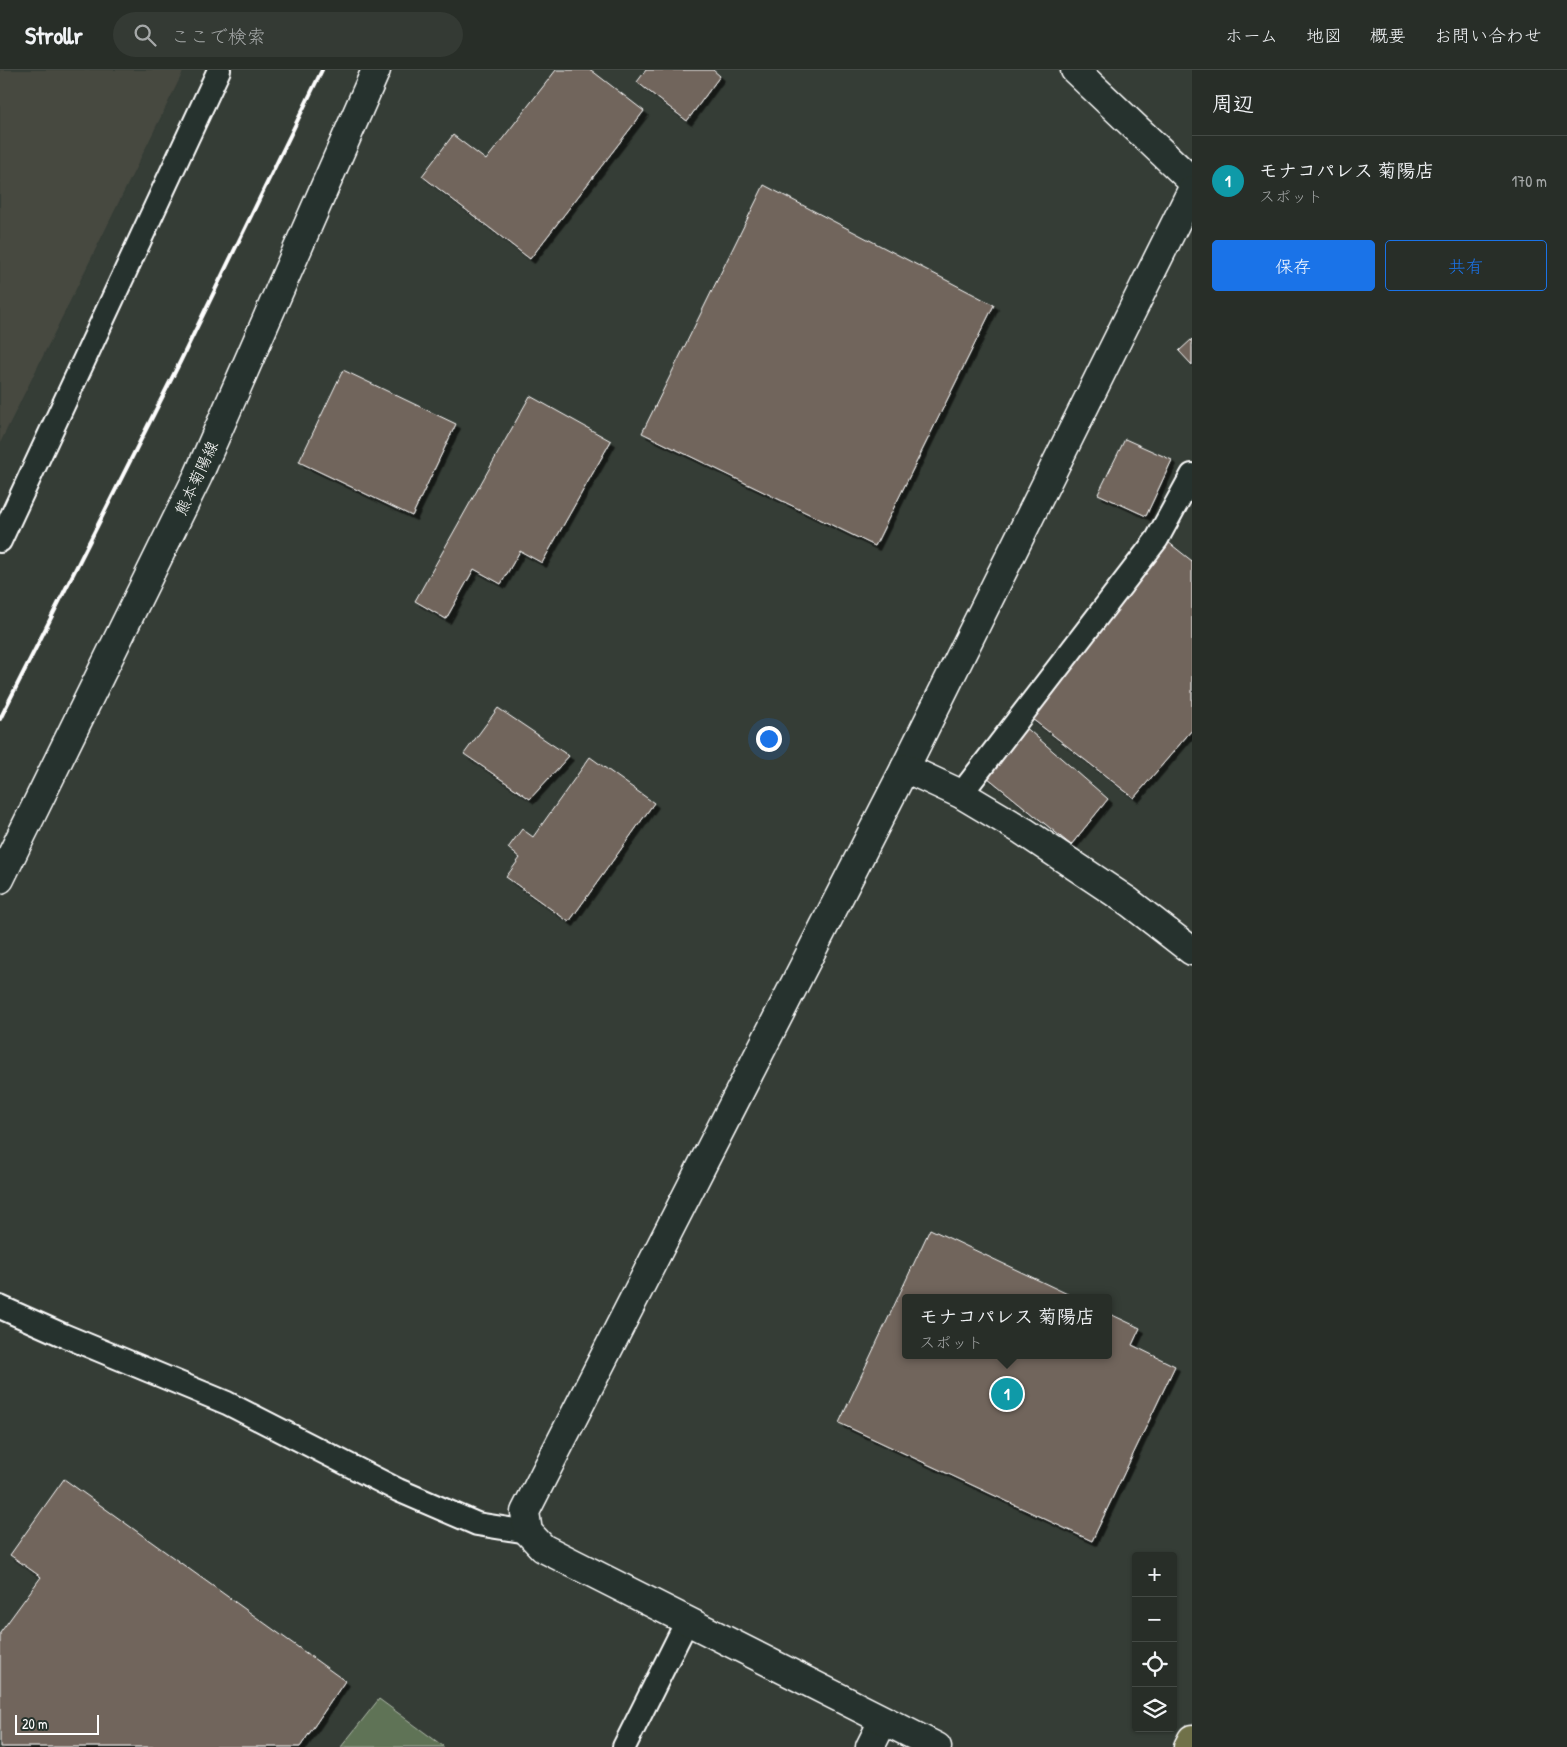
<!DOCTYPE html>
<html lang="ja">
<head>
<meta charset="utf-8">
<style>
  body { margin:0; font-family:"Patrick Hand","Klee One",sans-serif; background:#343a34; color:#f1f3f6 }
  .controls { position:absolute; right:15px; bottom:15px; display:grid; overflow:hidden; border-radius:5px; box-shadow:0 1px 4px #0004 }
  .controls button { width:45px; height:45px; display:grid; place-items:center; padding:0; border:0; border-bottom:1px solid #444a45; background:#282e28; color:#f1f3f6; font:25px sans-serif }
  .scale { position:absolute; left:15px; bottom:12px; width:84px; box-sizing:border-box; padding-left:5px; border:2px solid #fff; border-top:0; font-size:14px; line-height:18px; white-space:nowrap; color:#fff; -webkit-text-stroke:4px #26332d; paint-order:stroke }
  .you { position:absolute; left:768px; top:668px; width:18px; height:18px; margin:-12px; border:4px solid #fff; border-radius:50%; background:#1a73e8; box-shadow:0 0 0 8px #1a73e833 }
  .badge { display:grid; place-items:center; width:32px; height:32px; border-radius:50%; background:#1a73e8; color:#fff; font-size:16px; font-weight:700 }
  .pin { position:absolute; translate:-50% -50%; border:2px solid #fff; box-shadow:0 1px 5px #0006 }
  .popup { position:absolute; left:902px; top:1224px; width:210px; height:65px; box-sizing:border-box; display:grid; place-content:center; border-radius:5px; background:#282e28; filter:drop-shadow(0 1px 4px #0005); font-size:16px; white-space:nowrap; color:#a5a8a8 }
  .popup b { font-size:19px; color:#f1f3f6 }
  .popup::after { content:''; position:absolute; left:50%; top:100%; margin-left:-10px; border:10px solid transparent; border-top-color:#282e28 }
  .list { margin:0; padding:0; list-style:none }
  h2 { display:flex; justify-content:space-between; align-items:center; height:65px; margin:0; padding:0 20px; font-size:21px }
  h2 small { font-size:16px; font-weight:400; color:#a5a8a8 }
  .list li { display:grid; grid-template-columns:32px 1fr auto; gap:15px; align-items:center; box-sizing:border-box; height:90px; padding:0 20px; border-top:1px solid #444a45 }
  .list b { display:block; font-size:19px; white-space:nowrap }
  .list p { margin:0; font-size:16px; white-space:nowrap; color:#a5a8a8 }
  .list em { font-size:16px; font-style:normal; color:#a5a8a8 }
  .actions { display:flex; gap:10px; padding:15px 20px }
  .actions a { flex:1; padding:11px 0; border:1px solid #1a73e8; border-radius:5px; text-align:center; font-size:18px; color:#1a73e8 }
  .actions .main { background:#1a73e8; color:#fff }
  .icon { flex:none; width:28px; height:28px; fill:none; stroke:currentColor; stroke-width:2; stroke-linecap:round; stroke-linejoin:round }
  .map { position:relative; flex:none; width:1192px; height:1677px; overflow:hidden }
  header { display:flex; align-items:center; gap:30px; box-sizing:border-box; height:70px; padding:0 25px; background:#282e28; border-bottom:1px solid #444a45 }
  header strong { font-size:24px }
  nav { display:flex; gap:28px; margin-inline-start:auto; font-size:18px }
  .search { width:350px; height:45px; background:#343a34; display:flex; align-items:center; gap:12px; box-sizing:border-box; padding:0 18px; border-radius:28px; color:#a5a8a8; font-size:19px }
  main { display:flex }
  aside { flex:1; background:#282e28 }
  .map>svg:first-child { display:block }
  .built { fill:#474941 }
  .green { fill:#5f7356; stroke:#afb9aa }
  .building { fill:#71655c; stroke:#fff; filter:url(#shadow) }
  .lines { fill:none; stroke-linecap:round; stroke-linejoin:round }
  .street-casing { stroke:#fff; stroke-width:26 }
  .secondary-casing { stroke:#fff; stroke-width:31 }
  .highway-casing { stroke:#fff; stroke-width:31 }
  .street { stroke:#26332d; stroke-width:22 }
  .secondary { stroke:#26332d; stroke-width:28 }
  .highway { stroke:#6f714a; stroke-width:28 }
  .rail { stroke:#fff; stroke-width:4 }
  .labels { text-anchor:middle; stroke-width:4.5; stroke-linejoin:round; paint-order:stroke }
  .street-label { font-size:16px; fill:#fff; stroke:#26332d }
</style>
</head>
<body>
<header>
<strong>Strollr</strong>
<div class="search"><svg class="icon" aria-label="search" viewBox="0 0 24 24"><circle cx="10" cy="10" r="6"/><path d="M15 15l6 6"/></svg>ここで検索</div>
<nav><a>ホーム</a><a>地図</a><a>概要</a><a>お問い合わせ</a></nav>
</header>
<main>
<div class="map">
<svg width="1192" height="1677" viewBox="0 0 1192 1677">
  <defs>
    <filter id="shadow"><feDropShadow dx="4.5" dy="4.5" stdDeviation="0" flood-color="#0009"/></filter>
  </defs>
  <rect width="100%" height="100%" fill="#353d36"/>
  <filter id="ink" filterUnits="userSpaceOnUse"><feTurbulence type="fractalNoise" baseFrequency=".02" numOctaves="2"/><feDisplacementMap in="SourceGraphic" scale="10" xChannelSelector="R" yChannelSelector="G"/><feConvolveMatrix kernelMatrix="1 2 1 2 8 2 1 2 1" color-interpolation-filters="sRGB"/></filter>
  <g filter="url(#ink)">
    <path class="built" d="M 0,0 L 184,0 L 0,373 Z"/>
    <path class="green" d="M 379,1629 L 443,1676 L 444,1677 L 341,1677 Z"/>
    <g class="building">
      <path d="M 556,0 L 591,0 L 644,41 L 530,189 L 422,106 L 453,65 L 486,90 Z"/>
      <path d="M 646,0 L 713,0 L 720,6 L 687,51 L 637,12 Z"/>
      <path d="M 764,115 L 994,235 L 875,476 L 642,363 Z"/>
      <path d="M 1192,269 L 1192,295 L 1179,281 Z"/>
      <path d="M 343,300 L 456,354 L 412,446 L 299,392 Z"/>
      <path d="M 530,326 L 611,371 L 542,493 L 520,481 L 501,514 L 474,499 L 446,549 L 415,531 Z"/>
      <path d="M 1125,369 L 1172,390 L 1146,446 L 1098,424 Z"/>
      <path d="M 1163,468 L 1192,491 L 1192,660 L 1134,728 L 1027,645 Z"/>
      <path d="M 498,638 L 569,686 L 530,729 L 464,684 Z"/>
      <path d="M 1023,655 L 1108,729 L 1071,775 L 982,703 Z"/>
      <path d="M 590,687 L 654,733 L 569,852 L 506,807 L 520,788 L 508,778 L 522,759 L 533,767 Z"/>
      <path d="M 930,1159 L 1076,1228 L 906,1228 L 906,1285 L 1108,1285 L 1108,1243 L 1140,1258 L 1132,1275 L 1175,1296 L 1092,1471 L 839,1353 Z"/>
      <path d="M 64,1409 L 345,1611 L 300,1677 L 0,1677 L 0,1563 L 41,1507 L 10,1485 Z"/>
    </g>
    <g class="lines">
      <defs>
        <g id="street">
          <path d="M 0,471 L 219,0"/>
          <path d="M 961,724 L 1157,469 L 1192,405"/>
          <path d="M 0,1237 L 63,1265 L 227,1333 L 398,1420 L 477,1454 L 528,1462"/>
          <path d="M 624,1677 L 687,1551"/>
        </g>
        <g id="secondary">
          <path d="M 1075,0 L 1192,111"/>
          <path d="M 905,698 L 1192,120"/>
          <path d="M 0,809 L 198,406 L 376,0"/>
          <path d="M 870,1677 L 883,1651"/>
          <path d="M 937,1677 L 543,1478 L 528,1462 L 525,1442 L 905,698 L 961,724 L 1023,761 L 1129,832 L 1192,881"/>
        </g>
        <path id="highway" d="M 1188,1677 L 1192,1669"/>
      </defs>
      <use href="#street" class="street-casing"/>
      <use href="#secondary" class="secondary-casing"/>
      <use href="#highway" class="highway-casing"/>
      <use href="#street" class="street"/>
      <use href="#secondary" class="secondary"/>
      <use href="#highway" class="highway"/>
      <path class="rail" d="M 0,649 L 180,292 L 322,0"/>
    </g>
  </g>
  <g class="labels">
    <g class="street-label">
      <text transform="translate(196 408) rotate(-65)" y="6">熊本菊陽線</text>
    </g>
  </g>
</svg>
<div class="controls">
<button>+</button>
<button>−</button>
<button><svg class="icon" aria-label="locate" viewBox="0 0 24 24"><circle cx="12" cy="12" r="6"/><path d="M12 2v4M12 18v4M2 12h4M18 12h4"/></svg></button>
<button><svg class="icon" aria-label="layers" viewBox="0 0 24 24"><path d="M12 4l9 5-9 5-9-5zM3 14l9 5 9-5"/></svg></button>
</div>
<div class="scale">20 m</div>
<div class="you"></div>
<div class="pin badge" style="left:1007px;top:1324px;background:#0f9aa8">1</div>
<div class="popup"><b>モナコパレス 菊陽店</b>スポット</div>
</div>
<aside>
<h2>周辺<small></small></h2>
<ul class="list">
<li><span class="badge" style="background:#0f9aa8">1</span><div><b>モナコパレス 菊陽店</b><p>スポット</p></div><em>170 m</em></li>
</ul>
<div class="actions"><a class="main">保存</a><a>共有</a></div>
</aside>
</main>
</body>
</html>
